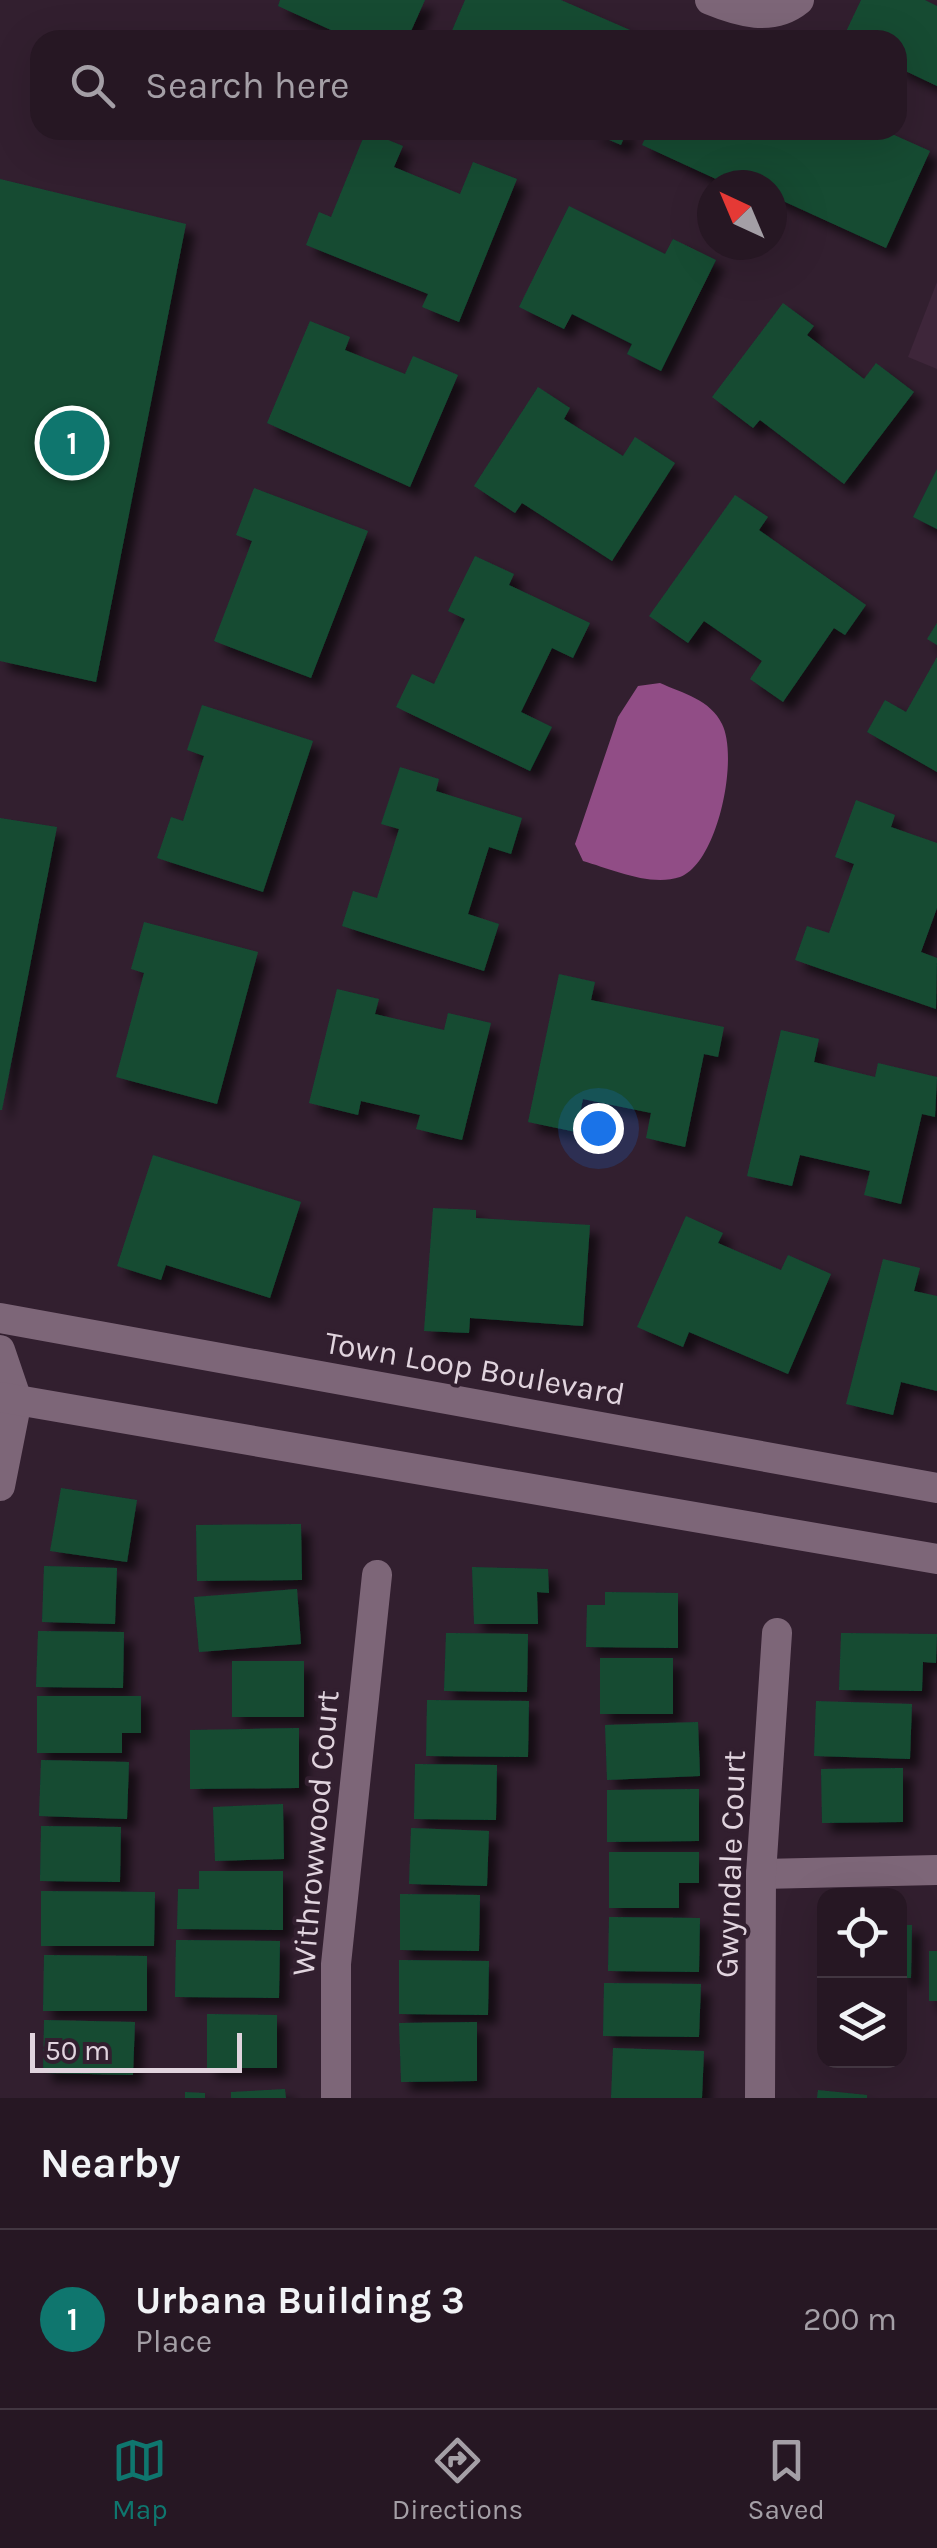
<!DOCTYPE html>
<html lang="en">
<head>
<meta charset="utf-8">
<style>
  body { margin:0; font-family:Karla,sans-serif; background:#322430; color:#f1f3f6 }
  .controls { position:absolute; right:30px; bottom:30px; display:grid; overflow:hidden; border-radius:20px; box-shadow:0 10px 40px #0002 }
  .controls button { width:90px; height:90px; display:grid; place-items:center; padding:0; border:0; border-bottom:2px solid #423641; background:#261723; color:#f1f3f6; font:50px sans-serif }
  .compass { position:absolute; left:697px; top:170px; width:90px; height:90px; border-radius:50%; background:#261723; box-shadow:0 10px 40px #0002; rotate:316deg }
  .scale { position:absolute; left:30px; bottom:25px; width:212px; box-sizing:border-box; padding-left:10px; border:5px solid #e1d4de; border-top:0; font-size:28px; line-height:35px; white-space:nowrap; color:#e1d4de; -webkit-text-stroke:8px #321f2f; paint-order:stroke }
  .you { position:absolute; left:598px; top:1128px; width:35px; height:35px; margin:-25px; border:8px solid #fff; border-radius:50%; background:#1a73e8; box-shadow:0 0 0 15px #1a73e833 }
  .badge { display:grid; place-items:center; width:65px; height:65px; border-radius:50%; background:#0f766e; color:#fff; font-size:32px; font-weight:700 }
  .pin { position:absolute; translate:-50% -50%; border:5px solid #fff; box-shadow:0 2px 10px #0006 }
  .list { margin:0; padding:0; list-style:none }
  h2 { display:flex; justify-content:space-between; align-items:center; height:130px; margin:0; padding:0 40px; font-size:42px }
  h2 small { font-size:32px; font-weight:400; color:#a49fa6 }
  .list li { display:grid; grid-template-columns:65px 1fr auto; gap:30px; align-items:center; box-sizing:border-box; height:180px; padding:0 40px; border-top:2px solid #423641 }
  .list b { display:block; font-size:38px; white-space:nowrap }
  .list p { margin:0; font-size:32px; white-space:nowrap; color:#a49fa6 }
  .list em { font-size:32px; font-style:normal; color:#a49fa6 }
  .icon { flex:none; width:55px; height:55px; fill:none; stroke:currentColor; stroke-width:2; stroke-linecap:round; stroke-linejoin:round }
  .map { position:relative; flex:none; width:937px; height:2098px; overflow:hidden }
  .search { position:absolute; background:#261723; box-shadow:0 10px 40px #0002; left:30px; right:30px; top:30px; height:110px; display:flex; align-items:center; gap:25px; box-sizing:border-box; padding:0 35px; border-radius:30px; color:#a49fa6; font-size:38px }
  .sheet { height:310px; background:#261723 }
  nav { display:flex; justify-content:space-around; align-items:center; box-sizing:border-box; height:140px; border-top:2px solid #423641; background:#261723; font-size:28px; color:#a49fa6 }
  nav a { display:grid; justify-items:center; gap:5px }
  nav .on { color:#0f766e }
  .map>svg:first-child { display:block }
  .built { fill:#3e263a }
  .water { fill:#914d86 }
  .building { fill:#144c33; filter:url(#shadow) }
  .lines { fill:none; stroke-linecap:round; stroke-linejoin:round }
  .minor { stroke:#7d6678; stroke-width:30 }
  .labels { text-anchor:middle; stroke-width:8; stroke-linejoin:round; paint-order:stroke }
  .street-label { font-size:32px; fill:#e1d4de; stroke:#321f2f }
</style>
</head>
<body>
<div class="map">
<svg width="937" height="2098" viewBox="0 0 937 2098">
  <defs>
    <filter id="shadow"><feDropShadow dx="9" dy="9" stdDeviation="5" flood-color="#0009"/></filter>
  </defs>
  <rect width="100%" height="100%" fill="#321f2f"/>
  <path class="built" d="M 937,282 L 937,369 L 908,357 Z"/>
  <path class="water" d="M 660,683 C 682,693 711,700 722,724 C 739,758 718,863 680,877 C 650,887 611,869 583,861 L 575,844 L 618,717 L 638,686 Z"/>
  <g class="building">
    <path d="M 280,0 L 425,0 L 407,40 L 353,40 L 278,6 Z"/>
    <path d="M 465,0 L 561,0 L 653,40 L 448,40 Z"/>
    <path d="M 861,0 L 925,0 L 937,6 L 937,86 L 897,67 L 897,40 L 842,40 Z"/>
    <path d="M 586,130 L 627,130 L 621,145 Z"/>
    <path d="M 649,130 L 883,130 L 930,151 L 886,248 L 772,196 L 772,185 L 729,185 L 642,145 Z"/>
    <path d="M 366,131 L 403,146 L 394,167 L 460,194 L 473,162 L 517,179 L 459,322 L 422,307 L 428,294 L 306,245 L 319,212 L 331,217 Z"/>
    <path d="M 0,179 L 186,224 L 96,682 L 0,661 Z"/>
    <path d="M 569,206 L 665,254 L 673,239 L 716,260 L 661,371 L 627,354 L 632,344 L 572,314 L 564,329 L 519,307 Z"/>
    <path d="M 783,303 L 814,326 L 807,335 L 864,379 L 876,363 L 914,392 L 844,484 L 760,420 L 753,428 L 712,397 Z"/>
    <path d="M 310,321 L 350,337 L 345,350 L 405,374 L 413,356 L 458,375 L 410,487 L 267,423 Z"/>
    <path d="M 538,387 L 570,408 L 564,419 L 623,456 L 635,437 L 675,463 L 612,561 L 522,503 L 515,513 L 474,486 Z"/>
    <path d="M 937,469 L 937,529 L 913,517 Z"/>
    <path d="M 254,488 L 368,531 L 311,678 L 214,641 L 252,541 L 236,535 Z"/>
    <path d="M 735,495 L 768,517 L 759,530 L 866,605 L 845,635 L 834,628 L 783,702 L 750,679 L 762,661 L 704,621 L 688,643 L 649,616 Z"/>
    <path d="M 475,556 L 514,574 L 509,585 L 590,623 L 573,658 L 552,648 L 521,712 L 552,727 L 530,771 L 396,707 L 412,674 L 434,684 L 465,619 L 448,611 Z"/>
    <path d="M 937,623 L 937,645 L 927,639 Z"/>
    <path d="M 937,657 L 937,772 L 867,732 L 885,700 L 906,712 Z"/>
    <path d="M 202,705 L 313,741 L 263,892 L 157,858 L 171,817 L 183,821 L 204,756 L 187,750 Z"/>
    <path d="M 400,767 L 439,779 L 436,791 L 522,818 L 511,854 L 489,847 L 468,914 L 499,924 L 484,971 L 342,926 L 353,891 L 377,898 L 399,829 L 381,824 Z"/>
    <path d="M 856,800 L 895,815 L 891,827 L 937,843 L 937,908 L 921,952 L 937,958 L 936,1009 L 795,960 L 807,926 L 829,933 L 854,864 L 835,857 Z"/>
    <path d="M 0,818 L 57,827 L 2,1110 L 0,1110 Z"/>
    <path d="M 144,922 L 258,952 L 217,1104 L 116,1077 L 144,973 L 131,969 Z"/>
    <path d="M 559,974 L 595,982 L 591,1000 L 724,1027 L 718,1057 L 704,1054 L 685,1147 L 646,1138 L 651,1113 L 583,1099 L 576,1132 L 528,1122 Z"/>
    <path d="M 337,989 L 379,999 L 375,1014 L 444,1030 L 448,1013 L 491,1023 L 462,1140 L 416,1129 L 420,1115 L 361,1101 L 358,1115 L 309,1103 Z"/>
    <path d="M 781,1030 L 819,1039 L 814,1062 L 875,1077 L 878,1063 L 937,1077 L 935,1117 L 922,1114 L 901,1204 L 864,1195 L 870,1171 L 800,1155 L 792,1186 L 747,1176 Z"/>
    <path d="M 153,1155 L 301,1202 L 270,1298 L 166,1265 L 161,1280 L 117,1266 Z"/>
    <path d="M 433,1208 L 476,1210 L 476,1218 L 590,1225 L 583,1326 L 470,1318 L 469,1333 L 424,1331 Z"/>
    <path d="M 686,1216 L 723,1233 L 718,1243 L 781,1270 L 788,1255 L 831,1274 L 788,1374 L 689,1332 L 683,1347 L 637,1327 Z"/>
    <path d="M 883,1259 L 920,1268 L 914,1291 L 937,1296 L 937,1391 L 901,1382 L 893,1415 L 846,1404 Z"/>
    <path d="M 61,1488 L 137,1500 L 127,1562 L 50,1551 Z"/>
    <path d="M 301,1524 L 302,1580 L 197,1581 L 196,1525 Z"/>
    <path d="M 44,1566 L 117,1568 L 115,1624 L 42,1622 Z"/>
    <path d="M 472,1567 L 548,1569 L 549,1593 L 537,1592 L 538,1624 L 474,1624 Z"/>
    <path d="M 297,1589 L 301,1644 L 199,1652 L 194,1597 Z"/>
    <path d="M 605,1592 L 678,1593 L 678,1648 L 586,1647 L 587,1605 L 605,1605 Z"/>
    <path d="M 38,1631 L 124,1632 L 123,1688 L 36,1687 Z"/>
    <path d="M 446,1633 L 528,1634 L 527,1692 L 444,1691 Z"/>
    <path d="M 841,1633 L 937,1634 L 936,1663 L 923,1662 L 922,1691 L 839,1690 Z"/>
    <rect x="600" y="1658" width="73" height="56"/>
    <rect x="232" y="1661" width="72" height="56"/>
    <path d="M 37,1696 L 141,1696 L 141,1733 L 122,1733 L 122,1753 L 37,1753 Z"/>
    <path d="M 427,1700 L 529,1701 L 528,1757 L 426,1756 Z"/>
    <path d="M 816,1701 L 912,1704 L 910,1759 L 814,1756 Z"/>
    <path d="M 698,1722 L 700,1776 L 607,1780 L 605,1725 Z"/>
    <path d="M 299,1728 L 299,1788 L 190,1789 L 190,1730 Z"/>
    <path d="M 41,1760 L 129,1762 L 127,1819 L 39,1816 Z"/>
    <path d="M 415,1764 L 497,1765 L 496,1820 L 414,1819 Z"/>
    <path d="M 903,1768 L 903,1822 L 822,1823 L 821,1769 Z"/>
    <path d="M 699,1789 L 699,1841 L 607,1842 L 607,1790 Z"/>
    <path d="M 283,1804 L 284,1859 L 215,1861 L 213,1807 Z"/>
    <path d="M 41,1826 L 121,1827 L 120,1882 L 40,1881 Z"/>
    <path d="M 411,1828 L 489,1831 L 487,1886 L 409,1884 Z"/>
    <path d="M 609,1852 L 699,1852 L 699,1883 L 679,1883 L 679,1908 L 609,1908 Z"/>
    <path d="M 199,1871 L 283,1871 L 283,1930 L 177,1929 L 178,1889 L 199,1889 Z"/>
    <path d="M 41,1891 L 155,1892 L 154,1946 L 41,1946 Z"/>
    <path d="M 400,1894 L 480,1895 L 479,1951 L 400,1950 Z"/>
    <path d="M 609,1917 L 700,1918 L 699,1972 L 608,1971 Z"/>
    <path d="M 900,1925 L 912,1925 L 911,1978 L 900,1978 Z"/>
    <path d="M 176,1940 L 280,1941 L 279,1998 L 175,1997 Z"/>
    <rect x="929" y="1951" width="8" height="50"/>
    <path d="M 44,1955 L 147,1956 L 147,2011 L 43,2011 Z"/>
    <path d="M 399,1960 L 489,1961 L 488,2015 L 399,2014 Z"/>
    <path d="M 604,1983 L 701,1984 L 699,2037 L 603,2036 Z"/>
    <path d="M 207,2014 L 277,2015 L 277,2068 L 207,2068 Z"/>
    <path d="M 44,2020 L 135,2022 L 133,2075 L 43,2073 Z"/>
    <path d="M 477,2022 L 477,2081 L 401,2082 L 399,2023 Z"/>
    <path d="M 613,2048 L 704,2051 L 702,2098 L 611,2098 Z"/>
    <path d="M 285,2089 L 286,2098 L 231,2098 L 231,2092 Z"/>
    <path d="M 818,2090 L 867,2095 L 867,2098 L 817,2098 Z"/>
    <path d="M 185,2092 L 205,2093 L 205,2098 L 185,2098 Z"/>
  </g>
  <g class="lines">
    <g class="minor">
      <path d="M 710,0 C 739,12 772,22 799,0"/>
      <path d="M 0,1318 L 937,1488"/>
      <path d="M 0,1350 L 17,1400 L 0,1486"/>
      <path d="M 0,1397 L 937,1559"/>
      <path d="M 761,1874 L 937,1870"/>
      <path d="M 336,2098 L 336,1964 L 377,1575"/>
      <path d="M 760,2098 L 761,1874 L 777,1633"/>
    </g>
  </g>
  <g class="labels">
    <g class="street-label">
      <text transform="translate(475 1368) rotate(10)" y="11">Town Loop Boulevard</text>
      <text transform="translate(315 1833) rotate(-85)" y="11">Withrowwood Court</text>
      <text transform="translate(730 1864) rotate(-88)" y="11">Gwyndale Court</text>
    </g>
  </g>
</svg>
<div class="controls">
<button><svg class="icon" aria-label="locate" viewBox="0 0 24 24"><circle cx="12" cy="12" r="6"/><path d="M12 2v4M12 18v4M2 12h4M18 12h4"/></svg></button>
<button><svg class="icon" aria-label="layers" viewBox="0 0 24 24"><path d="M12 4l9 5-9 5-9-5zM3 14l9 5 9-5"/></svg></button>
</div>
<svg class="compass" viewBox="-18 -18 36 36"><path d="M0-13l5 13h-10z" fill="#e53935"/><path d="M0 13l5-13h-10z" fill="#a49fa6"/></svg>
<div class="scale">50 m</div>
<div class="you"></div>
<div class="pin badge" style="left:72px;top:443px">1</div>
<div class="search"><svg class="icon" aria-label="search" viewBox="0 0 24 24"><circle cx="10" cy="10" r="6"/><path d="M15 15l6 6"/></svg>Search here</div>
</div>
<section class="sheet">
<h2>Nearby<small></small></h2>
<ul class="list">
<li><span class="badge">1</span><div><b>Urbana Building 3</b><p>Place</p></div><em>200 m</em></li>
</ul>
</section>
<nav>
<a class="on"><svg class="icon" aria-label="map" viewBox="0 0 24 24"><path d="M3 6l6-2 6 2 6-2v14l-6 2-6-2-6 2zM9 4v14M15 6v14"/></svg>Map</a>
<a><svg class="icon" aria-label="directions" viewBox="0 0 24 24"><path d="M12 3l9 9-9 9-9-9zM9 14v-3h6M13 9l2 2-2 2"/></svg>Directions</a>
<a><svg class="icon" aria-label="saved" viewBox="0 0 24 24"><path d="M7 4h10v16l-5-4-5 4z"/></svg>Saved</a>
</nav>
</body>
</html>
